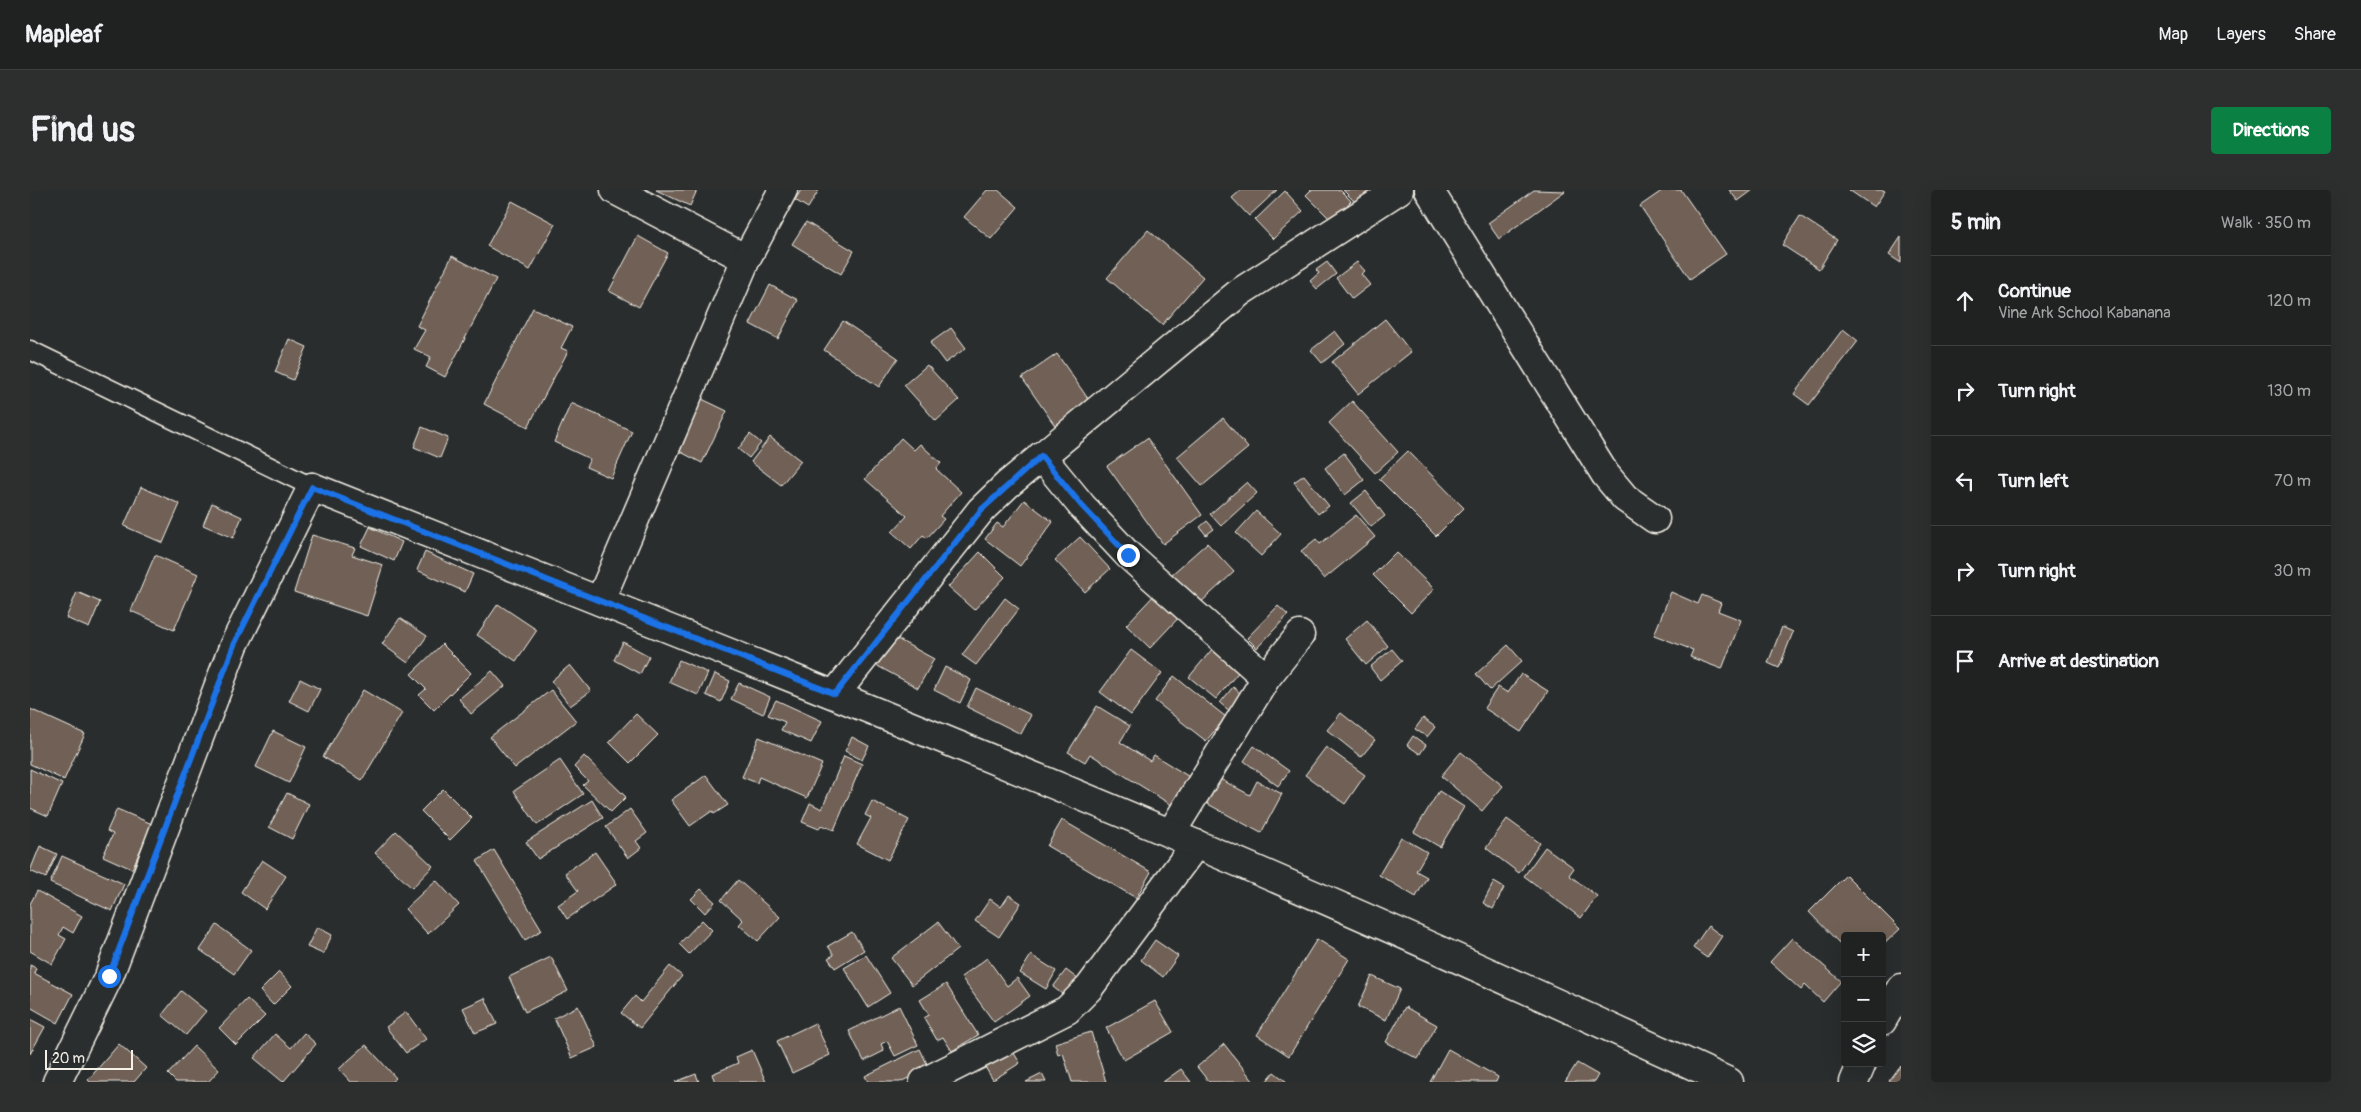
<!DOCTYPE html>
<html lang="en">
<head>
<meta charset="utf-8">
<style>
  body { margin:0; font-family:Pangolin,sans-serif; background:#2d2f2f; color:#f1f3f6 }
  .controls { position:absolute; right:15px; bottom:15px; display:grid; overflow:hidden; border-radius:5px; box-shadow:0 5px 20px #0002 }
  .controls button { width:45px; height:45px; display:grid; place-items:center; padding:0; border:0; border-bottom:1px solid #3d3f40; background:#202222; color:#f1f3f6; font:25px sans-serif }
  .scale { position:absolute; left:15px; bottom:12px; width:88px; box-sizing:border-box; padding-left:5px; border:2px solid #f4f1e8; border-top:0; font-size:14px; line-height:18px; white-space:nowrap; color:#f4f1e8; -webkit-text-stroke:4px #2a2d2e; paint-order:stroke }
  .stop { position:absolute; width:15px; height:15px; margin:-11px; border:4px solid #1a73e8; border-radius:50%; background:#fff }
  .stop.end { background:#1a73e8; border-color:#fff; box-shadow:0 1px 5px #0008 }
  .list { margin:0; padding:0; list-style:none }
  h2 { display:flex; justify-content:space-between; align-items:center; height:65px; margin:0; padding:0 20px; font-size:21px }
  h2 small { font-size:16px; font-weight:400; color:#a2a4a5 }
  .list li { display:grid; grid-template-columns:32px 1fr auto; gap:15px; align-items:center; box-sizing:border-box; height:90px; padding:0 20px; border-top:1px solid #3d3f40 }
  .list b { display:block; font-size:19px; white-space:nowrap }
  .list p { margin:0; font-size:16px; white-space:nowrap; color:#a2a4a5 }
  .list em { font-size:16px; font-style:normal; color:#a2a4a5 }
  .icon { flex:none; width:28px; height:28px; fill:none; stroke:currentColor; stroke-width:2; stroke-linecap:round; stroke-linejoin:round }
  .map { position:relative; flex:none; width:1871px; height:892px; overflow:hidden; border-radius:5px }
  header { display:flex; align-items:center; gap:30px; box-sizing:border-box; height:70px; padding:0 25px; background:#202222; border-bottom:1px solid #3d3f40 }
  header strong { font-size:24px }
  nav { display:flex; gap:28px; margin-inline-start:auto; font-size:18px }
  .intro { display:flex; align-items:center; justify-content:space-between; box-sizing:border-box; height:120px; padding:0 30px }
  h1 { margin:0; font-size:35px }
  .button { padding:12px 22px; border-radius:5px; background:#0b8043; color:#fff; font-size:18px; font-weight:700 }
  main { display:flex; gap:30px; padding:0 30px }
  aside { flex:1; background:#202222; border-radius:5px; box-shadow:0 5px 20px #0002 }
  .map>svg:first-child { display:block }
  .building { fill:#706156; stroke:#f4f1e8 }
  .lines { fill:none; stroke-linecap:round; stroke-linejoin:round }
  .lane-casing { stroke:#f4f1e8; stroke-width:21 }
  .street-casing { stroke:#f4f1e8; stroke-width:31 }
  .secondary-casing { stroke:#f4f1e8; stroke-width:31 }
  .lane { stroke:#2a2d2e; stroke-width:18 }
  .street { stroke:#2a2d2e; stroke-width:28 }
  .secondary { stroke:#2a2d2e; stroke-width:28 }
  .route { stroke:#1a73e8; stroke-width:6 }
</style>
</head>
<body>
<header>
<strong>Mapleaf</strong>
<nav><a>Map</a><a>Layers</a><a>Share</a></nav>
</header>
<div class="intro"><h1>Find us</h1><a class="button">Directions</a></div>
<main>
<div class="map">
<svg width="1871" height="892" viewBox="0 0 1871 892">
  <rect width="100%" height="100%" fill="#2a2d2e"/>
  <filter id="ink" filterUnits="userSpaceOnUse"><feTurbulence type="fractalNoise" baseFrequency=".02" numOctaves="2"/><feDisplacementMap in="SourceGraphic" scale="10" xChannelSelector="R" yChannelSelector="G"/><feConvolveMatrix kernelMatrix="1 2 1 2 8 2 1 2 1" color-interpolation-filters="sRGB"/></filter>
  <g filter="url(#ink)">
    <g class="building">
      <path d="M 626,0 L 667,0 L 660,16 Z"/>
      <path d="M 771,0 L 789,0 L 778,18 L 765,10 Z"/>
      <path d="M 957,0 L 968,0 L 988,17 L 961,49 L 934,27 Z"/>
      <path d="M 1211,0 L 1247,0 L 1219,26 L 1202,8 Z"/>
      <path d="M 1281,0 L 1310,0 L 1321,11 L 1302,31 L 1276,5 Z"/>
      <path d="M 1313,0 L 1343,0 L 1328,15 Z"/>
      <path d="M 1504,0 L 1535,1 L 1469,49 L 1458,33 Z"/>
      <path d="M 1633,0 L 1651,0 L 1696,64 L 1660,89 L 1610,16 Z"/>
      <path d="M 1699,0 L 1723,0 L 1708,11 Z"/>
      <path d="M 1819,0 L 1853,0 L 1855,1 L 1844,17 Z"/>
      <path d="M 1255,1 L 1273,21 L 1243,49 L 1225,30 Z"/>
      <path d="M 482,11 L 525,34 L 500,80 L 457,56 Z"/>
      <path d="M 1770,26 L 1807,50 L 1789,79 L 1752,55 Z"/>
      <path d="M 776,32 L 824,61 L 811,84 L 762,54 Z"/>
      <path d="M 1118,40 L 1173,87 L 1132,135 L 1077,88 Z"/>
      <path d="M 608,46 L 638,63 L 609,117 L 579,101 Z"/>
      <path d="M 1871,47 L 1871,73 L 1859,65 Z"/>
      <path d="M 422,66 L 466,89 L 415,187 L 396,177 L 401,167 L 384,159 L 395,140 L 387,136 Z"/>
      <path d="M 1297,72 L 1306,84 L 1287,99 L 1280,91 L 1289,83 L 1286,80 Z"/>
      <path d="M 1327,72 L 1335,81 L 1331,84 L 1340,95 L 1322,109 L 1306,88 Z"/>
      <path d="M 740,95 L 768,110 L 748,149 L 720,134 Z"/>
      <path d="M 503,118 L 542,137 L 531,158 L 538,161 L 498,237 L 454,214 Z"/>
      <path d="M 1355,129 L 1381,162 L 1328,204 L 1302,172 Z"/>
      <path d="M 813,131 L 868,168 L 849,197 L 794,160 Z"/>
      <path d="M 921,138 L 936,158 L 915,173 L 900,153 Z"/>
      <path d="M 1813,139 L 1828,151 L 1779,215 L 1764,204 Z"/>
      <path d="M 1305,141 L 1315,154 L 1292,173 L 1281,160 Z"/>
      <path d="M 259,149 L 277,157 L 263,190 L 245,182 Z"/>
      <path d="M 1027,164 L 1061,213 L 1026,237 L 992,188 Z"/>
      <path d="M 897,175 L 929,210 L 906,231 L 874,195 Z"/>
      <path d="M 672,209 L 697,221 L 672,273 L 647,260 Z"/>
      <path d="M 1322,211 L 1368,262 L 1345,283 L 1299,233 Z"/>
      <path d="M 541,213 L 602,241 L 581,288 L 556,277 L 560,269 L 524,252 Z"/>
      <path d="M 1193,228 L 1218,258 L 1172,296 L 1147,267 Z"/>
      <path d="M 392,237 L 418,248 L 410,268 L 384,257 Z"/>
      <path d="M 720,244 L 731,253 L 719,268 L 708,259 Z"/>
      <path d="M 740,247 L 771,271 L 751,295 L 721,272 Z"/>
      <path d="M 871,248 L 884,260 L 890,254 L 911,273 L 906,279 L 931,302 L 910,326 L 914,329 L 897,348 L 893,345 L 881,359 L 862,342 L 877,326 L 835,289 Z"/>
      <path d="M 1117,248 L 1172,325 L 1133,354 L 1077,276 Z"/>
      <path d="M 1378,261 L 1434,318 L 1406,346 L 1349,289 Z"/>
      <path d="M 1314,263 L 1334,290 L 1315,305 L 1295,278 Z"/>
      <path d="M 1274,285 L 1299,316 L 1288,324 L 1264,292 Z"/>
      <path d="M 1217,292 L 1227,303 L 1191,336 L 1180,324 Z"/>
      <path d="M 111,297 L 150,314 L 133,353 L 94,336 Z"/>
      <path d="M 1336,301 L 1355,326 L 1341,337 L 1321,313 Z"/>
      <path d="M 994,310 L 1023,332 L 990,376 L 955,349 L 967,333 L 973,337 Z"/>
      <path d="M 182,313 L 212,327 L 203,348 L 173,335 Z"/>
      <path d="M 1226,321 L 1251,344 L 1231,366 L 1206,343 Z"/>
      <path d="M 1326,325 L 1345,347 L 1294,389 L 1271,361 L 1286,349 L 1290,354 Z"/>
      <path d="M 1177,331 L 1184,339 L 1176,345 L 1170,337 Z"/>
      <path d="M 340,337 L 372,352 L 364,371 L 331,356 Z"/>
      <path d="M 282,345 L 325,358 L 322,365 L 353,375 L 337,426 L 264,402 Z"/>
      <path d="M 1050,347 L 1080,379 L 1055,402 L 1025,370 Z"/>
      <path d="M 1177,353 L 1204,382 L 1168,415 L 1141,385 Z"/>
      <path d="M 395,362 L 443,384 L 435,402 L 387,380 Z"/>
      <path d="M 950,362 L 975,387 L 944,420 L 918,397 Z"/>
      <path d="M 1366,362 L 1404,399 L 1381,423 L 1343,385 Z"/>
      <path d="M 125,365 L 168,384 L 144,440 L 101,421 Z"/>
      <path d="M 1129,400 L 1153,423 L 1120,458 L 1096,435 Z"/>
      <path d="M 47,402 L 70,412 L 59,438 L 36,428 Z"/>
      <path d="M 1641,402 L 1668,414 L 1672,405 L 1691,413 L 1688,421 L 1711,430 L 1692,479 L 1660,467 L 1663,460 L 1624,445 Z"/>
      <path d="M 975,408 L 989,419 L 946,475 L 932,465 Z"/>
      <path d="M 468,414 L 507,440 L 486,471 L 447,445 Z"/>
      <path d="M 1248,416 L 1258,425 L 1227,458 L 1217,448 Z"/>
      <path d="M 370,428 L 397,446 L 378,473 L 352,454 Z"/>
      <path d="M 1337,430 L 1358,456 L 1336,475 L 1315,449 Z"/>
      <path d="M 1752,437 L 1763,442 L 1749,478 L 1738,473 Z"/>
      <path d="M 858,444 L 904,469 L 888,498 L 842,473 Z"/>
      <path d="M 593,452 L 619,466 L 610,484 L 584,470 Z"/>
      <path d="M 412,454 L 441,483 L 404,520 L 389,505 L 396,499 L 381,484 Z"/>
      <path d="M 1478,455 L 1492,471 L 1460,500 L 1446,484 Z"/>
      <path d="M 1184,457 L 1211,479 L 1186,509 L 1159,487 Z"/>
      <path d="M 1362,459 L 1372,471 L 1350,490 L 1340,477 Z"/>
      <path d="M 1101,460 L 1132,483 L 1101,525 L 1070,502 Z"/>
      <path d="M 649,470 L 678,483 L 668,505 L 639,492 Z"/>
      <path d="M 540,475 L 561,501 L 540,516 L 521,491 Z"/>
      <path d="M 915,477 L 941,490 L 930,513 L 904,500 Z"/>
      <path d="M 462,481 L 475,496 L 441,524 L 429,509 Z"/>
      <path d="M 685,484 L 700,491 L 691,512 L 676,505 Z"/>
      <path d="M 1491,484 L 1518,501 L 1491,542 L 1454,518 L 1468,497 L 1478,503 Z"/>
      <path d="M 1144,486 L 1196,527 L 1176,551 L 1125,511 Z"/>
      <path d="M 270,489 L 290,499 L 279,521 L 259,511 Z"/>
      <path d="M 709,493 L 740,507 L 733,524 L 701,509 Z"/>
      <path d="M 1203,497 L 1215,507 L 1202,523 L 1190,513 Z"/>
      <path d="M 946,498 L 1001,525 L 991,544 L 937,517 Z"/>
      <path d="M 333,500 L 372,523 L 332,590 L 293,567 Z"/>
      <path d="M 521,500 L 546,531 L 485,578 L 460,547 Z"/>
      <path d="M 746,510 L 792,531 L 781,553 L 751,540 L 755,532 L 738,525 Z"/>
      <path d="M 1067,516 L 1100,536 L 1090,552 L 1120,571 L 1124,565 L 1161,588 L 1143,616 L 1060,564 L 1055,572 L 1038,562 Z"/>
      <path d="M 0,519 L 55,544 L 34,590 L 0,574 Z"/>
      <path d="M 1311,523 L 1345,550 L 1331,567 L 1297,540 Z"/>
      <path d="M 606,524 L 628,545 L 600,573 L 579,552 Z"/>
      <path d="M 1393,528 L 1405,537 L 1397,547 L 1385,539 Z"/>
      <path d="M 243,541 L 276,557 L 259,593 L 226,577 Z"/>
      <path d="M 1383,546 L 1396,555 L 1390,564 L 1377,555 Z"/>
      <path d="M 729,547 L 792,574 L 777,608 L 729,587 L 727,593 L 712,587 Z"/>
      <path d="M 822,547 L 839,556 L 832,570 L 815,561 Z"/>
      <path d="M 1224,556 L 1259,581 L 1248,596 L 1214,571 Z"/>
      <path d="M 1296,557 L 1335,585 L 1315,614 L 1275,585 Z"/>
      <path d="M 1431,562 L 1473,596 L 1452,621 L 1411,586 Z"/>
      <path d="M 554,566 L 596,607 L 581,622 L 553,595 L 558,591 L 544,577 Z"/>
      <path d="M 814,566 L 832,574 L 804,640 L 791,635 L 789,639 L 772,632 L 780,613 L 792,619 Z"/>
      <path d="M 530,570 L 553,604 L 507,635 L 484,601 Z"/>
      <path d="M 0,579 L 32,594 L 18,626 L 0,618 Z"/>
      <path d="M 676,585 L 698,615 L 684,624 L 682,621 L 660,636 L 641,610 Z"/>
      <path d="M 1190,589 L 1220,605 L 1227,591 L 1252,604 L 1231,643 L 1176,613 Z"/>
      <path d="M 413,599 L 442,628 L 420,650 L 391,621 Z"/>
      <path d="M 1409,601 L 1434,617 L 1410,657 L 1384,642 Z"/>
      <path d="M 257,603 L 279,614 L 262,649 L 239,637 Z"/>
      <path d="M 562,610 L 573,628 L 508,669 L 496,652 Z"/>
      <path d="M 842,611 L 879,630 L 858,670 L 827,654 L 841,628 L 835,625 Z"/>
      <path d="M 87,619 L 122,634 L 102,679 L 73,666 L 83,644 L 77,641 Z"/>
      <path d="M 600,619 L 617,643 L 606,651 L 611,658 L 598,668 L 576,637 Z"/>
      <path d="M 1477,629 L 1510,653 L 1489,683 L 1456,658 Z"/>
      <path d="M 1032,630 L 1121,682 L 1106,708 L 1017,656 Z"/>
      <path d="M 366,641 L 403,676 L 382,698 L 345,663 Z"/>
      <path d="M 1371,647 L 1397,662 L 1386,681 L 1397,687 L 1386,707 L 1349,685 Z"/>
      <path d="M 10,656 L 27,664 L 16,688 L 0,681 Z"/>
      <path d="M 1515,657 L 1544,678 L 1539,685 L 1567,706 L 1551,728 L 1494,686 Z"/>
      <path d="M 464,660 L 512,740 L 495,750 L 447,671 Z"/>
      <path d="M 565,662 L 587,694 L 537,729 L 528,715 L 548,701 L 535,683 Z"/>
      <path d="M 32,666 L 94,694 L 82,721 L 20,693 Z"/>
      <path d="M 232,670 L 256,686 L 235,719 L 211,702 Z"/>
      <path d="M 1816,685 L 1870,739 L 1852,756 L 1852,746 L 1815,746 L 1815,759 L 1779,722 Z"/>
      <path d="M 406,690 L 429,715 L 398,744 L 375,719 Z"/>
      <path d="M 708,690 L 750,727 L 728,751 L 709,735 L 713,730 L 691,710 Z"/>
      <path d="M 1464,692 L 1474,698 L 1463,719 L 1453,713 Z"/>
      <path d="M 671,699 L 685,712 L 675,723 L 661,709 Z"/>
      <path d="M 7,701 L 52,726 L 43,743 L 33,737 L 29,745 L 36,749 L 22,774 L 0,761 L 0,714 Z"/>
      <path d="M 979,705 L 991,713 L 969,747 L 945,731 L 960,709 L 971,717 Z"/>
      <path d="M 672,730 L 682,740 L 659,764 L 649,754 Z"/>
      <path d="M 908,732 L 928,759 L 882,795 L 861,768 Z"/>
      <path d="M 187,735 L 221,760 L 204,784 L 170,760 Z"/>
      <path d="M 1678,736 L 1692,746 L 1677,768 L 1663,758 Z"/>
      <path d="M 287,737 L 302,745 L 293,764 L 277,757 Z"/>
      <path d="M 822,742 L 834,760 L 805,778 L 798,768 L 804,765 L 798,756 Z"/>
      <path d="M 1762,748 L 1811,791 L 1793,812 L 1775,795 L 1771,800 L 1740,772 Z"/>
      <path d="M 1287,749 L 1319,769 L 1259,866 L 1227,845 Z"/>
      <path d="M 1125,750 L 1148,766 L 1133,787 L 1111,770 Z"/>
      <path d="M 836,765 L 860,803 L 838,817 L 814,778 Z"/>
      <path d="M 1001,765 L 1026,781 L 1016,799 L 990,783 Z"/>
      <path d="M 521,767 L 538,801 L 495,822 L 479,787 Z"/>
      <path d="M 957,768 L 977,796 L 987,788 L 1000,806 L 964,832 L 931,787 Z"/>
      <path d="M 0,775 L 6,778 L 4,783 L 43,804 L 28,833 L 0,817 Z"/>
      <path d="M 640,776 L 652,786 L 610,838 L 591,823 L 605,806 L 611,812 Z"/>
      <path d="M 1036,780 L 1049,790 L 1036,807 L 1023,797 Z"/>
      <path d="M 249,782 L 262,796 L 243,815 L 230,801 Z"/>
      <path d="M 1342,786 L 1370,799 L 1356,830 L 1328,817 Z"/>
      <path d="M 916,794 L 948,845 L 922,861 L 913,847 L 907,850 L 894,828 L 899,825 L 890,810 Z"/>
      <path d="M 151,801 L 176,821 L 156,845 L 132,825 Z"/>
      <path d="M 455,808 L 467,834 L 445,843 L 433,818 Z"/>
      <path d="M 217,809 L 235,826 L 206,855 L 189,838 Z"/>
      <path d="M 1125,811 L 1143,842 L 1094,870 L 1076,838 Z"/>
      <path d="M 548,816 L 567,857 L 542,868 L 524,828 Z"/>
      <path d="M 869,816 L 888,855 L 865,866 L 857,851 L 851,854 L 854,861 L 834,871 L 819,841 Z"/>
      <path d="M 1375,817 L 1407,835 L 1388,869 L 1356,852 Z"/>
      <path d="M 376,822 L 396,849 L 376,863 L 356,837 Z"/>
      <path d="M 0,829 L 15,837 L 0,864 Z"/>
      <path d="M 785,833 L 800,865 L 762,883 L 747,851 Z"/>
      <path d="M 1061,842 L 1076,892 L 1042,892 L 1033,863 L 1028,865 L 1025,853 Z"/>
      <path d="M 274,843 L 286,854 L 253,892 L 224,868 L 245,844 L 261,858 Z"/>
      <path d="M 89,854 L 116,878 L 104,892 L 60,892 L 58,890 Z"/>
      <path d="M 1194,854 L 1224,892 L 1179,892 L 1167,877 Z"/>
      <path d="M 336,855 L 366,888 L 361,892 L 321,892 L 309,879 Z"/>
      <path d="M 164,856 L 189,880 L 178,892 L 146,892 L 138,884 Z"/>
      <path d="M 890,859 L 899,878 L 870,892 L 838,892 L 835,886 Z"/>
      <path d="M 1418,859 L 1468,887 L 1466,892 L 1400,892 Z"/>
      <path d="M 722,860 L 736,892 L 685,892 L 682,884 L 708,873 L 706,867 Z"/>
      <path d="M 982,860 L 990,873 L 963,890 L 955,877 Z"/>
      <path d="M 1547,873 L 1568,885 L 1564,892 L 1535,892 Z"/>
      <path d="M 1871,875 L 1871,892 L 1861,892 L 1859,891 Z"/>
      <path d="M 1151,879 L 1161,892 L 1133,892 Z"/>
      <path d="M 1244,882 L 1257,892 L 1236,892 Z"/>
      <path d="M 666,884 L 669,892 L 645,892 Z"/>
      <path d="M 1012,884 L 1016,892 L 996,892 Z"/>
    </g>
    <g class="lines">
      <defs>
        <path id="lane" d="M 0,160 L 282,297"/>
        <g id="street">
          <path d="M 585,0 L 716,69"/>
          <path d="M 1399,0 L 1575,284 L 1595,308 L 1625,329"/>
          <path d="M 1011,266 L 1052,316 L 1098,365 L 1236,488"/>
          <path d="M 570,411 L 716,69 L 753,0"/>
          <path d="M 805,504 L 951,320 L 977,295 L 1210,102 L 1369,0"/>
          <path d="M 1141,643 L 1236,488 L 1270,445"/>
          <path d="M 1852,831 L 1871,798"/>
          <path d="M 27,892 L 79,786 L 204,455 L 282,297"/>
          <path d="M 894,892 L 1037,820 L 1059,798 L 1166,654"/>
          <path d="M 1824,892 L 1832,873"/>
        </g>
        <path id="secondary" d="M 282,297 C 576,414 871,529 1163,653 C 1343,729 1521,810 1699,892"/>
      </defs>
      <use href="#lane" class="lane-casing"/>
      <use href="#street" class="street-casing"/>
      <use href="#secondary" class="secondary-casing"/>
      <use href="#lane" class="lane"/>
      <use href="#street" class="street"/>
      <use href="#secondary" class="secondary"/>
    </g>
  </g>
  <g class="lines" filter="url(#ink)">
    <path class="route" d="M 79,786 L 204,455 L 282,297 L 805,504 L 951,320 L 1011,266 L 1052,316 L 1098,365"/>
  </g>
</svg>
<div class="controls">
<button>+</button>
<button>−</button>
<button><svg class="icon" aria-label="layers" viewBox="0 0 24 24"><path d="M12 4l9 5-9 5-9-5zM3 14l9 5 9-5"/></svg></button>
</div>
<div class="scale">20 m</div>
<div class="stop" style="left:79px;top:786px"></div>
<div class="stop end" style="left:1098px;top:365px"></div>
</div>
<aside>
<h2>5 min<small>Walk · 350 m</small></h2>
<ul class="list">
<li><svg class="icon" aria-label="ahead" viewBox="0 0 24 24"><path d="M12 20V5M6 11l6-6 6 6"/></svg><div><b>Continue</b><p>Vine Ark School Kabanana</p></div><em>120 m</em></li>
<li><svg class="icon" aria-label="right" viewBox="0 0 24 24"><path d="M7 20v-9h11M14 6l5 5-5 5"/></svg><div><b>Turn right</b></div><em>130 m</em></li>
<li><svg class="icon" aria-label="left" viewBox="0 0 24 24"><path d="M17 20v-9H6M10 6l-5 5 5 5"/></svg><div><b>Turn left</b></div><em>70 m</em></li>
<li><svg class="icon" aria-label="right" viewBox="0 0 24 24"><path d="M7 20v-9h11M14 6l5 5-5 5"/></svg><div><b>Turn right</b></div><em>30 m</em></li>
<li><svg class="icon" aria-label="arrive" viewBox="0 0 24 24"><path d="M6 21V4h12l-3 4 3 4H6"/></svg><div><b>Arrive at destination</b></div></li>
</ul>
</aside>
</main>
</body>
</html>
